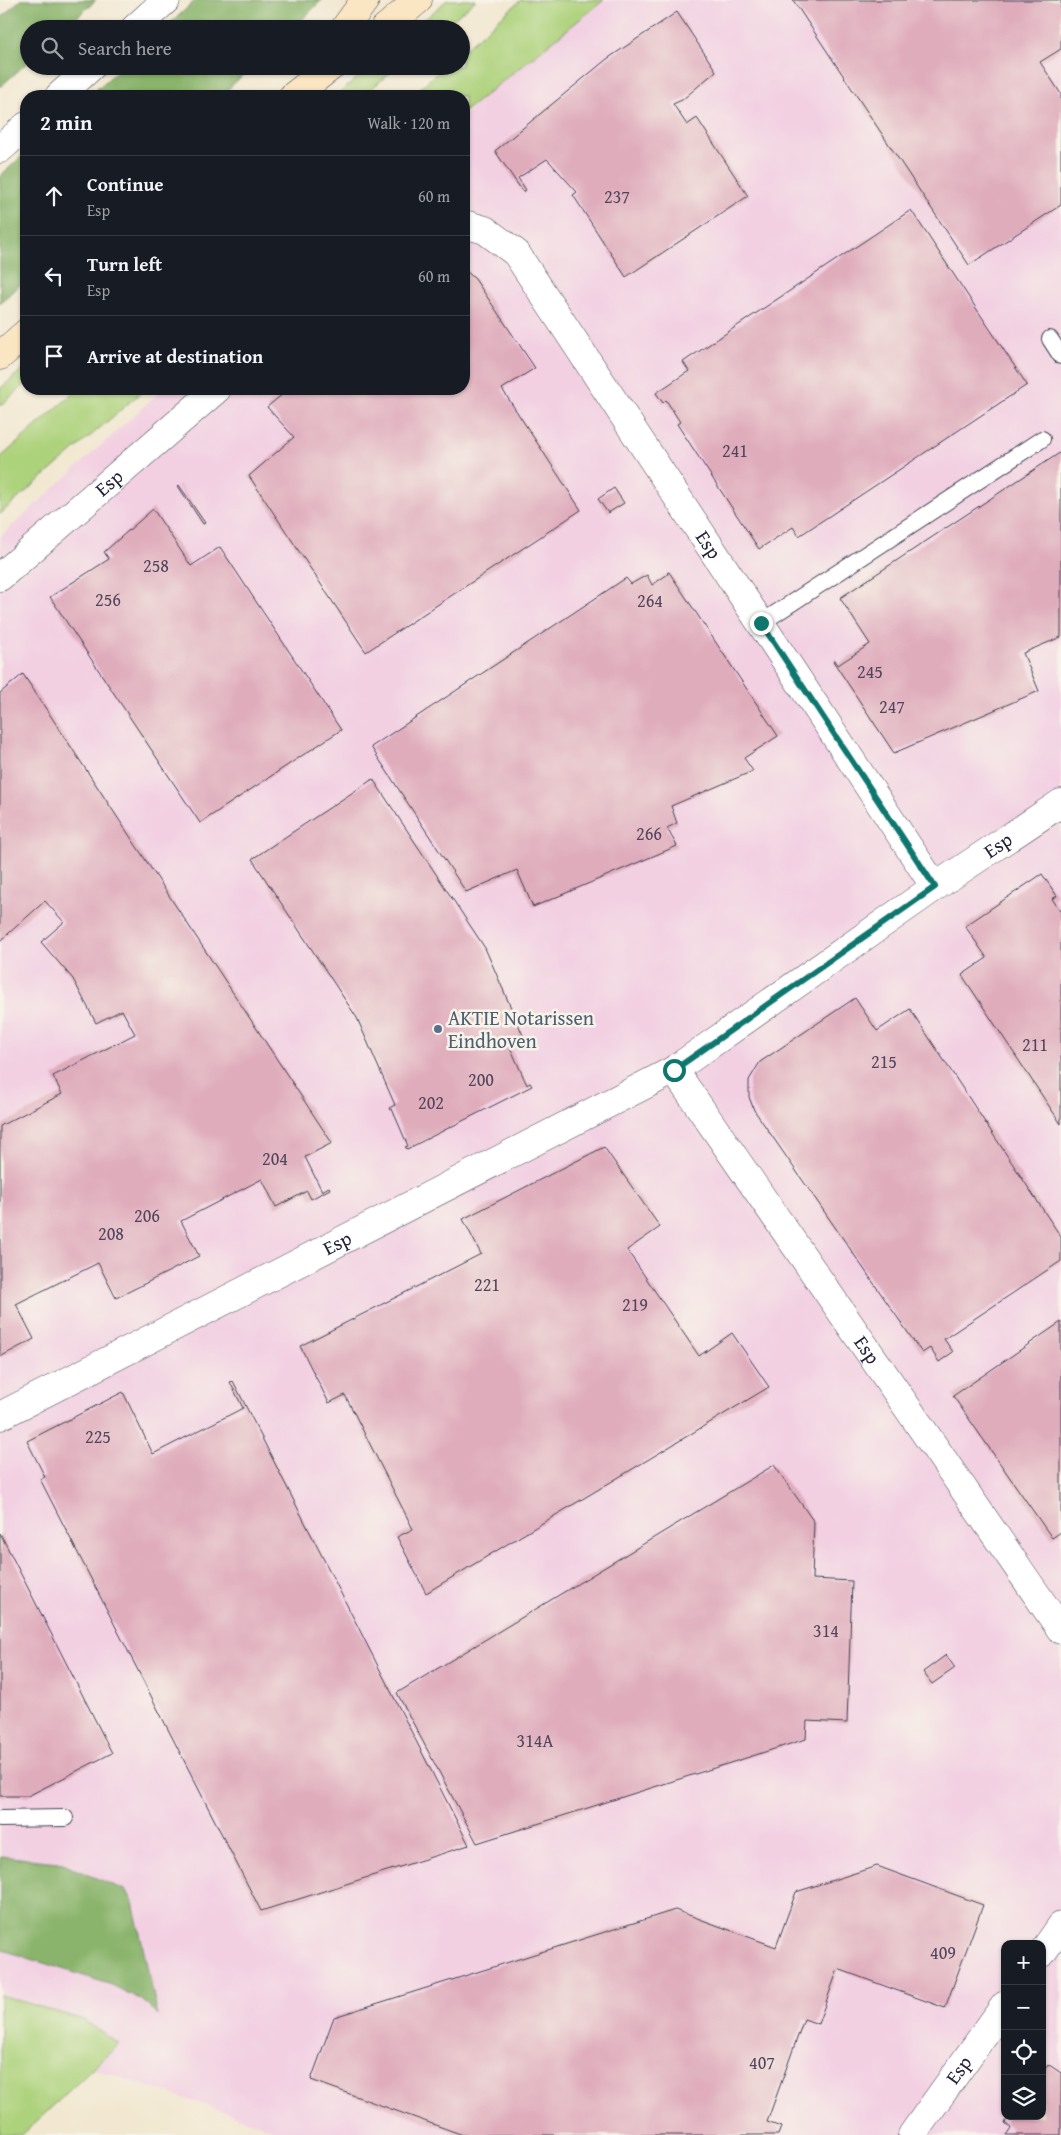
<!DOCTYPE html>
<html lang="en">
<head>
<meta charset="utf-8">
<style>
  body { margin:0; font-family:"Gentium Book Plus",serif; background:#20242c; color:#f1f3f6 }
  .controls { position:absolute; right:15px; bottom:15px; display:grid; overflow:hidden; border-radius:10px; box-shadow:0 1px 4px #0004 }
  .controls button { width:45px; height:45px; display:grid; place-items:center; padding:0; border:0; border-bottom:1px solid #363941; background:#171b24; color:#f1f3f6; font:25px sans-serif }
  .stop { position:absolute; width:15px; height:15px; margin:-11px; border:4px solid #0f766e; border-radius:50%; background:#fff }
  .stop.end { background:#0f766e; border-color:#fff; box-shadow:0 1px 5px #0008 }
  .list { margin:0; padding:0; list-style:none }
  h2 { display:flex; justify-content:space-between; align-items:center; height:65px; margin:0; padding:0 20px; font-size:21px }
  h2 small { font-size:16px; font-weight:400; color:#9ea1a6 }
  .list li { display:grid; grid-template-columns:32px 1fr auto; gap:15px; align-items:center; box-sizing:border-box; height:80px; padding:0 20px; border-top:1px solid #363941 }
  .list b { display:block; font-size:19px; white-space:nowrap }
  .list p { margin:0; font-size:16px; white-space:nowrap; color:#9ea1a6 }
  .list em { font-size:16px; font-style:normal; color:#9ea1a6 }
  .icon { flex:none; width:28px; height:28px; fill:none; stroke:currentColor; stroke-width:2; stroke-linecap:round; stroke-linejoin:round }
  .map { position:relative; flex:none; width:1061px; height:2135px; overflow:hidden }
  .search { position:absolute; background:#171b24; box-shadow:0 1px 4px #0004; left:20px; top:20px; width:450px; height:55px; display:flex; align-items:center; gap:12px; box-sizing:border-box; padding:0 18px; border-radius:28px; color:#9ea1a6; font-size:19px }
  .panel { position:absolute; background:#171b24; box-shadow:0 1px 4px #0004; left:20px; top:90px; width:450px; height:305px; border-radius:20px }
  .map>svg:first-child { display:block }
  .built { fill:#f2d0e2; fill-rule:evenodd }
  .green { fill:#add27c; stroke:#687a5c }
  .forest { fill:#8ab46c; stroke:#566b54 }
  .building { fill:#dfacbc }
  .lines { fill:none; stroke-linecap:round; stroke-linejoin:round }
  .service-casing { stroke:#414052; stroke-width:18 }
  .minor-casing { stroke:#414052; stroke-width:29 }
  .secondary-casing { stroke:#414052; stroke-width:29 }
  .service { stroke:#fff; stroke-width:16 }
  .minor { stroke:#fff; stroke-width:28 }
  .secondary { stroke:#fbe6c4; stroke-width:28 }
  .route { stroke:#0f766e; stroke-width:6 }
  .service-dot { fill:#5c6f8a; stroke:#f7f3e8; stroke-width:2 }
  .labels { text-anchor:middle; stroke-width:5; stroke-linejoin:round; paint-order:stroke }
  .number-label { font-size:18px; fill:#51445b }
  .street-label { font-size:20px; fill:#22223b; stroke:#f7f3e8 }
  .service-label { font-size:20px; fill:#4e5e75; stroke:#f7f3e8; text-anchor:start }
</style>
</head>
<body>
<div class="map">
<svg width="1061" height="2135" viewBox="0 0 1061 2135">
  <rect width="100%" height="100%" fill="#f7f3e8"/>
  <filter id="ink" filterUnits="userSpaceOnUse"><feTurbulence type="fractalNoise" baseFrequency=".02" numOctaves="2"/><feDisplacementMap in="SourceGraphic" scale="10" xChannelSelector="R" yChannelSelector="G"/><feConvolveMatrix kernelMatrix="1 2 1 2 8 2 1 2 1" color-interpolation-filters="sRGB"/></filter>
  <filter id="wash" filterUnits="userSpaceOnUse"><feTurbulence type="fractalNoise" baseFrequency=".0096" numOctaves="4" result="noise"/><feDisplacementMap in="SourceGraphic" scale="20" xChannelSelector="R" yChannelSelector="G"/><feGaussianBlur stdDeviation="1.12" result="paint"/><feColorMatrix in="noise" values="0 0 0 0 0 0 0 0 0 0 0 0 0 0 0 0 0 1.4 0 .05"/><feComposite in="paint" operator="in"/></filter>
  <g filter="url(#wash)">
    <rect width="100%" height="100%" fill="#f2e8d1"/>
    <path class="built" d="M 590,0 L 1061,0 L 1061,2135 L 288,2135 L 222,2111 L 0,2038 L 0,537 L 163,389 L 464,389 L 464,115 ZM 1005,1944 L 1042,1944 L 1042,2116 L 1005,2116 Z"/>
    <g class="green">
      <path d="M 447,0 L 476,0 L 442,29 L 414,29 Z"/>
      <path d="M 521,0 L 604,0 L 464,112 L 464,96 L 411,96 L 445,66 L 461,66 L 461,52 Z"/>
      <path d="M 371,66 L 398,66 L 363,96 L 336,96 Z"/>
      <path d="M 26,366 L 26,384 L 0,406 L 0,389 Z"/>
      <path d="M 78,389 L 145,389 L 0,514 L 0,458 Z"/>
      <path d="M 0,1995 L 84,2020 L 119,2044 L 22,2135 L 0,2135 Z"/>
    </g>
    <g class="forest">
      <path d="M 20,0 L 96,0 L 64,29 L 29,29 L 29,61 L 0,87 L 0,19 Z"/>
      <path d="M 196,0 L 322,0 L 292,29 L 164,29 Z"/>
      <path d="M 123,66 L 252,66 L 221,96 L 89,96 Z"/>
      <path d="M 26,153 L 26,279 L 0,303 L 0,176 Z"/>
      <path d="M 0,1856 L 58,1862 L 127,1891 L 133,1902 L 158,2016 L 142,2000 L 112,1985 L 0,1949 Z"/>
    </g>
    <g id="blocks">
      <g class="building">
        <path d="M 793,0 L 1061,0 L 1061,49 L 1040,62 L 1061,94 L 1061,205 L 969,265 Z"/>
        <path d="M 677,12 L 716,71 L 682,100 L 673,104 L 687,125 L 697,118 L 748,196 L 626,277 L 573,195 L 577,192 L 547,159 L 518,178 L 526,190 L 523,192 L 495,151 L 607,59 Z"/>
        <path d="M 911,210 L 1027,385 L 799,536 L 793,527 L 759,549 L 677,424 L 680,422 L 666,400 L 663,403 L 656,393 L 689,371 L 683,362 Z"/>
        <path d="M 464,269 L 475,279 L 535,368 L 502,389 L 581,510 L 366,652 L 249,476 L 294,437 L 267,407 L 289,389 L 464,389 Z"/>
        <path d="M 1061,452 L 1061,637 L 1023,653 L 1039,691 L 894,753 L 833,661 L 835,660 L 838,665 L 870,644 L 840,598 Z"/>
        <path d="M 179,485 L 205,523 L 203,524 L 178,486 Z"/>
        <path d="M 614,488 L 624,503 L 608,513 L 598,499 Z"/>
        <path d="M 153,509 L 191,566 L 220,547 L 341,730 L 200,823 L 50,597 L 109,559 L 104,552 Z"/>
        <path d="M 669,572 L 778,736 L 744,758 L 753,771 L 671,806 L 677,823 L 667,828 L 677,846 L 533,907 L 517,870 L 466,892 L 371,747 L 626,578 L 631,584 L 647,575 L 652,585 L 668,574 L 667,573 Z"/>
        <path d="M 23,674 L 332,1143 L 305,1157 L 322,1191 L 329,1187 L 330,1189 L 311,1199 L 307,1191 L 276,1207 L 262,1179 L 181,1221 L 199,1256 L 168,1272 L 116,1298 L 98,1263 L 16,1304 L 34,1339 L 0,1357 L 0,1126 L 62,1094 L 53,1076 L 135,1034 L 122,1010 L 96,1023 L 73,979 L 41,942 L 64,922 L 45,901 L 0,941 L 0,693 Z"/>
        <path d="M 373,779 L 485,948 L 525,1040 L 510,1047 L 527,1085 L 530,1083 L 532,1086 L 407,1149 L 405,1147 L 408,1146 L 392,1109 L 390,1110 L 389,1108 L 395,1105 L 357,1018 L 252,859 Z"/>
        <path d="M 1042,874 L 1057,896 L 1052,899 L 1060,910 L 1061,909 L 1061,1124 L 962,975 L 987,958 L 965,926 Z"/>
        <path d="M 855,998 L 877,1031 L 910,1009 L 1061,1237 L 1061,1261 L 944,1339 L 953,1352 L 939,1362 L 930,1348 L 922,1353 L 754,1110 L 749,1097 L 749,1080 L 760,1062 Z"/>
        <path d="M 604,1147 L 660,1227 L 627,1250 L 699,1356 L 732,1333 L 769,1387 L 426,1593 L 397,1537 L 413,1529 L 345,1395 L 329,1403 L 300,1346 L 481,1254 L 463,1219 Z"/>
        <path d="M 1061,1322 L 1061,1532 L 1052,1538 L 953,1396 Z"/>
        <path d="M 233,1381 L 469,1845 L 261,1911 L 40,1479 L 45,1477 L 27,1441 L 123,1392 L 153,1454 L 243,1408 L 230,1382 Z"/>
        <path d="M 774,1465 L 814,1522 L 812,1579 L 852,1581 L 847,1723 L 807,1721 L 806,1739 L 477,1843 L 397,1693 Z"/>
        <path d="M 0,1533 L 112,1753 L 28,1796 L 0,1796 Z"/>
        <path d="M 946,1655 L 955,1668 L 932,1684 L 923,1672 Z"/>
        <path d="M 877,1866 L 983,1905 L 945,2008 L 838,1969 L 818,2024 L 804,2019 L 767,2122 L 781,2127 L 778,2135 L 463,2135 L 311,2080 L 334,2017 L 675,1910 L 776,1947 L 796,1892 Z"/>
        <path d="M 1048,2064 L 1061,2073 L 1061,2135 L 1006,2135 L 1011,2128 L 1005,2123 L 1009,2116 L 1042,2116 L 1042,2072 Z"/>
      </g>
    </g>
  </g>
  <g filter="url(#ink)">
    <use href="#blocks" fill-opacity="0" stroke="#414052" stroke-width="1"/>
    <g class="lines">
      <defs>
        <g id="service">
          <path d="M 1050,339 L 1061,356"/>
          <path d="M 761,623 L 1042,439"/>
          <path d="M 0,1819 L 65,1818"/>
        </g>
        <g id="minor">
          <path d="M 134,29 L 166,0"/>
          <path d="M 59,96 L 92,66"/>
          <path d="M 0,149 L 26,126"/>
          <path id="s1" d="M 464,224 L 485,230 L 516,253 L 935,887"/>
          <path id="s2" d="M 0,577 L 217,389"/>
          <path id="s3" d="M 674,1070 L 1061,1630"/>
          <path id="s4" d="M 0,1416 L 674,1070 L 935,887 L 1061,803"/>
          <path d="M 1042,1953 L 1061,1926"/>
          <path id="s5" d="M 912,2135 L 1005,2005"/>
        </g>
        <g id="secondary">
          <path d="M 344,29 L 365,0"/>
          <path d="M 384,29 L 418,0"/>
          <path d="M 293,96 L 332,66"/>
          <path d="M 0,356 L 26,333"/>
        </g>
      </defs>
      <use href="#service" class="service-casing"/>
      <use href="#minor" class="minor-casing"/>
      <use href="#secondary" class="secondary-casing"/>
      <use href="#service" class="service"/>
      <use href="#minor" class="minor"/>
      <use href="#secondary" class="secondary"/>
    </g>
  </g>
  <g class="lines" filter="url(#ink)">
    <path class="route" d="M 674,1070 L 935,887 L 761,623"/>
  </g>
  <circle class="service-dot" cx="438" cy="1029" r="5"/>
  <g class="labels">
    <g class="number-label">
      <text x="617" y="203">237</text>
      <text x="735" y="457">241</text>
      <text x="156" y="572">258</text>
      <text x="108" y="606">256</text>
      <text x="650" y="607">264</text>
      <text x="870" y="678">245</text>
      <text x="892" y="713">247</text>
      <text x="649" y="840">266</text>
      <text x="1035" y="1051">211</text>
      <text x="884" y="1068">215</text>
      <text x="481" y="1086">200</text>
      <text x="431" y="1109">202</text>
      <text x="275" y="1165">204</text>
      <text x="147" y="1222">206</text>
      <text x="111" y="1240">208</text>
      <text x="487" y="1291">221</text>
      <text x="635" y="1311">219</text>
      <text x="98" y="1443">225</text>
      <text x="826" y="1637">314</text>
      <text x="535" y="1747">314A</text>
      <text x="943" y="1959">409</text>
      <text x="762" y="2069">407</text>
    </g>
    <g class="street-label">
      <text dy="7" stroke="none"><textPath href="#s2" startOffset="144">Esp</textPath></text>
      <text dy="7" stroke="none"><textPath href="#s1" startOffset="410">Esp</textPath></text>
      <text dy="7" stroke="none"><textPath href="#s4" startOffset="1152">Esp</textPath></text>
      <text dy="7" stroke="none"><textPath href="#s4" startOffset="379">Esp</textPath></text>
      <text dy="7" stroke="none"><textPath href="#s3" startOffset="340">Esp</textPath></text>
      <text dy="7" stroke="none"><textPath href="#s5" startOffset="80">Esp</textPath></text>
    </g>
    <g class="service-label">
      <text x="448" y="1025">AKTIE Notarissen<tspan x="448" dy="23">Eindhoven</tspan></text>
    </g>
  </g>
</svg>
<div class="controls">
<button>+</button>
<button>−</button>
<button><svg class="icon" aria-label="locate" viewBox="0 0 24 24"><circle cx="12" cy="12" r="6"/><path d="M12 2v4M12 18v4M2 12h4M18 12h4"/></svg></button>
<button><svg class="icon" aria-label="layers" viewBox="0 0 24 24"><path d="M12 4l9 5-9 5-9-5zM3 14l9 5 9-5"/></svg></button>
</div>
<div class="stop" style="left:674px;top:1070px"></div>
<div class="stop end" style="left:761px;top:623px"></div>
<div class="search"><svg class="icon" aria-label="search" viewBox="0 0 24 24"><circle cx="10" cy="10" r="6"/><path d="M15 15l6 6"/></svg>Search here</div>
<section class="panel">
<h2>2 min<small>Walk · 120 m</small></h2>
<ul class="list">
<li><svg class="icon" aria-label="ahead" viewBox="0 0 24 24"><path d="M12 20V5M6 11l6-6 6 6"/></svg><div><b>Continue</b><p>Esp</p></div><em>60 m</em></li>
<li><svg class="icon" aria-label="left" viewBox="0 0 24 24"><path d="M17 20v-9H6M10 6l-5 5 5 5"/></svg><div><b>Turn left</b><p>Esp</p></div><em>60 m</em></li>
<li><svg class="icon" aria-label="arrive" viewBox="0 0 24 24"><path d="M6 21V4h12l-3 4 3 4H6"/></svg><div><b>Arrive at destination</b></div></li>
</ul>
</section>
</div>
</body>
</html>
